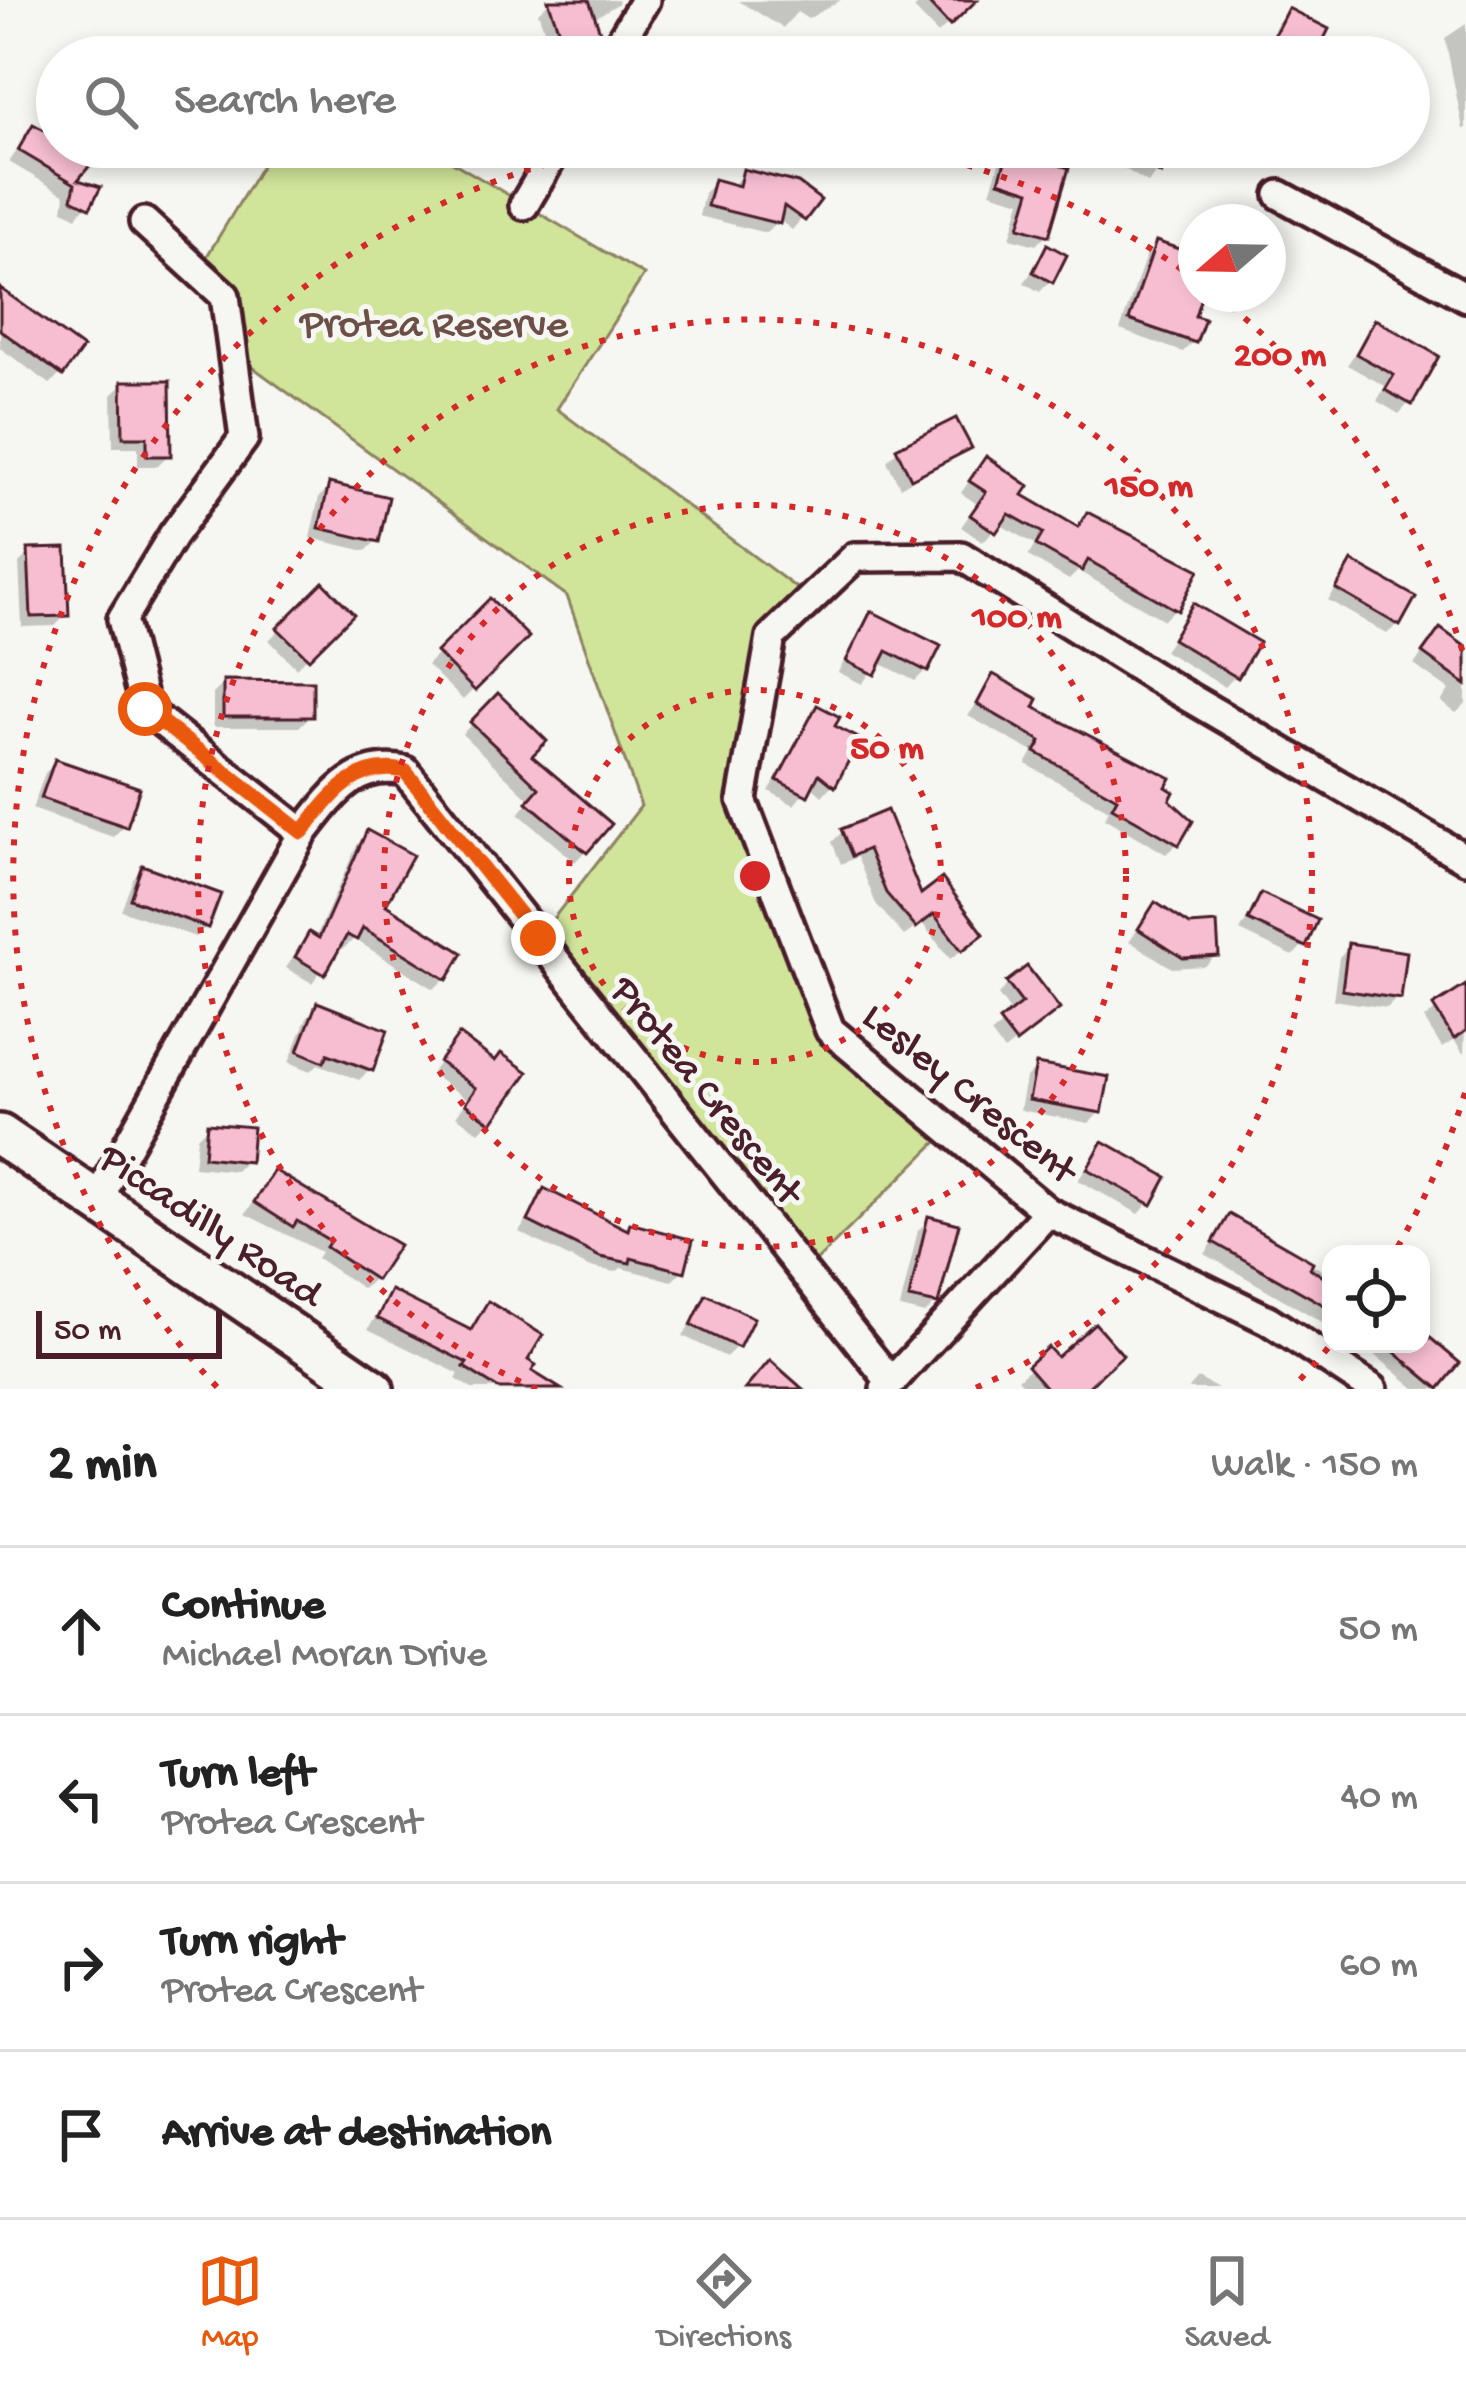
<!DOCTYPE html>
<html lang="en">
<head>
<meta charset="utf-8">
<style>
  body { margin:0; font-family:"Gochi Hand",sans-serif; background:#f6f6f6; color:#222 }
  .controls { position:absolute; right:36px; bottom:36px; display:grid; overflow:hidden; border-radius:24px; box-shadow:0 6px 18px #0003 }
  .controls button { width:108px; height:108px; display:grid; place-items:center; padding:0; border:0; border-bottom:3px solid #e0e0e0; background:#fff; color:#222; font:60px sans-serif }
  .compass { position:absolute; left:1178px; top:204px; width:108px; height:108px; border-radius:50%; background:#fff; box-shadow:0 6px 18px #0003; rotate:250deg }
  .scale { position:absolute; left:36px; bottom:30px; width:186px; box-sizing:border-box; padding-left:12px; border:6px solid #4a1f2b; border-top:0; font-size:33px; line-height:42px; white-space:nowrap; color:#4a1f2b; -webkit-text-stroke:9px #f6f6f2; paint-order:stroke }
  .stop { position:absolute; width:36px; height:36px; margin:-27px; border:9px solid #ea580c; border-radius:50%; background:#fff }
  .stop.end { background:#ea580c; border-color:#fff; box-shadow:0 3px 12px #0008 }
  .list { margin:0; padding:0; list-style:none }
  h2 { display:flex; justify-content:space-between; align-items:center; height:156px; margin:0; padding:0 48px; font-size:51px }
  h2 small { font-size:39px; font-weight:400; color:#767676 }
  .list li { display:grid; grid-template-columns:78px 1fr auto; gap:36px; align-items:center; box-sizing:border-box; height:168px; padding:0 48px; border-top:3px solid #e0e0e0 }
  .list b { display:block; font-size:45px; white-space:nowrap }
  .list p { margin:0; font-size:39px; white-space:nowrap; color:#767676 }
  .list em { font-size:39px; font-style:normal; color:#767676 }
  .icon { flex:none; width:66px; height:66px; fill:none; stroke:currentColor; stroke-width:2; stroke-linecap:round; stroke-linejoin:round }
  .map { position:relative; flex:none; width:1466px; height:1389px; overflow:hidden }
  .search { position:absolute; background:#fff; box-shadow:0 6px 18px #0003; left:36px; right:36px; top:36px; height:132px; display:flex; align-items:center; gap:30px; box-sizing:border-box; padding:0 42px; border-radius:66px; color:#767676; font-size:45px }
  .sheet { height:828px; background:#fff }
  nav { display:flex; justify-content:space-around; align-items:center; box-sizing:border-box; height:168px; border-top:3px solid #e0e0e0; background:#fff; font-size:33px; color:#767676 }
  nav a { display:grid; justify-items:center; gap:6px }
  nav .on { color:#ea580c }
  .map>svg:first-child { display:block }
  .green { fill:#d0e59a; stroke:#8d8262; stroke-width:3 }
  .shadow { fill:#0003 }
  .building { fill:#f7bed2; stroke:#4a1f2b; stroke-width:3 }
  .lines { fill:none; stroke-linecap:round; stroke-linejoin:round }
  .street-casing { stroke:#4a1f2b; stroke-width:36 }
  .secondary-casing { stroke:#4a1f2b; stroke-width:48 }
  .street { stroke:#f6f6f2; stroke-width:27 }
  .secondary { stroke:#f6f6f2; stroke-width:39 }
  .route { stroke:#ea580c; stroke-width:15 }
  .ring { fill:none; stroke:#d62828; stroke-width:6; stroke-dasharray:6 12 }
  .labels { text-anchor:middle; stroke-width:10; stroke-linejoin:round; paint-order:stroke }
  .park-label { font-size:42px; fill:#6c5047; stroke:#f6f6f2 }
  .street-label { font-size:42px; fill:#4a1f2b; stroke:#f6f6f2 }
  .centre { fill:#d62828; stroke:#f6f6f2; stroke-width:6 }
  .ring-label { font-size:36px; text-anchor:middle; font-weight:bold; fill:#d62828; stroke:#f6f6f2; stroke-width:10; stroke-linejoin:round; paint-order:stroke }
</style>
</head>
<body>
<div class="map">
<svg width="1466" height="1389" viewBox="0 0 1466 1389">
  <rect width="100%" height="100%" fill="#f6f6f2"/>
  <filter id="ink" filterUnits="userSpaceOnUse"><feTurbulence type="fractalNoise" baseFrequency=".00833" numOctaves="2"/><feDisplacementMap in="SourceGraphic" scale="24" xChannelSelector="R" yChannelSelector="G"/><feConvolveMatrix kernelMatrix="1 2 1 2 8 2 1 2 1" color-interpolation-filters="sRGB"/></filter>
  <g filter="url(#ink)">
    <path class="green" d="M 273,147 L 427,147 L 644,275 L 557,409 L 811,599 L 771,637 L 742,800 L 830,1030 L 949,1130 L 804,1273 L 538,938 L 641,806 L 567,596 L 232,352 L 225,296 L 198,271 Z"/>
    <g class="shadow">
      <path d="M 552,0 L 618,0 L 619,3 L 593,19 L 596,41 L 584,53 L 554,57 L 538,12 Z"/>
      <path d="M 841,0 L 808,19 L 797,12 L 783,28 L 739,1 Z"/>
      <path d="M 923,0 L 973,0 L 938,34 L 914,9 Z"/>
      <path d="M 1289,12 L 1312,57 L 1260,57 L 1278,22 Z"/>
      <path d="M 1466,24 L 1466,129 L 1463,129 L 1445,38 Z"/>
      <path d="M 33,128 L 57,141 L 57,147 L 69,147 L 73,181 L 97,189 L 77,217 L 63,210 L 65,195 L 9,162 Z"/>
      <path d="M 1132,147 L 1174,147 L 1148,183 L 1120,166 Z"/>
      <path d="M 1009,153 L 1066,170 L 1047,234 L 1036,245 L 1010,238 L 1021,201 L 990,192 L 999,164 Z"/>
      <path d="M 744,172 L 817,201 L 792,230 L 779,220 L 766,233 L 699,216 L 704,193 L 715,182 L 732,187 Z"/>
      <path d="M 1156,245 L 1199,294 L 1191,317 L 1194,341 L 1183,352 L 1120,330 L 1146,255 Z"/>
      <path d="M 1048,248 L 1050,281 L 1040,292 L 1024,283 Z"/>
      <path d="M 0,299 L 61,374 L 50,384 L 0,348 Z"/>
      <path d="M 1376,323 L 1409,403 L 1399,414 L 1377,401 L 1385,386 L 1347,365 Z"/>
      <path d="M 123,384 L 168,455 L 157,466 L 138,466 L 138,447 L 113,447 L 112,395 Z"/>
      <path d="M 968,448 L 900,487 L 887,461 L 898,450 Z"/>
      <path d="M 976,471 L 1075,528 L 1088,515 L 1195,572 L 1175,609 L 1164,620 L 1078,571 L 1069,580 L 1028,556 L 1035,544 L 999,524 L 983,542 L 961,527 L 977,504 L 961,493 Z"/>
      <path d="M 330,487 L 377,540 L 366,551 L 310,538 L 319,497 Z"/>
      <path d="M 30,552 L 66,615 L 55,626 L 22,627 L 19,563 Z"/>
      <path d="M 1353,564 L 1398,624 L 1387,634 L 1328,600 Z"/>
      <path d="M 323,586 L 350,614 L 296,668 L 269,640 Z"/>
      <path d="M 490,602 L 525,637 L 463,700 L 427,665 Z"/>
      <path d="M 1194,607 L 1235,676 L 1225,687 L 1164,651 Z"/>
      <path d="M 871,614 L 926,670 L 915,681 L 878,662 L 862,684 L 838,672 Z"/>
      <path d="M 1430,642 L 1466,651 L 1466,704 L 1456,713 L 1441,702 L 1449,690 L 1414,665 Z"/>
      <path d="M 994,678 L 1030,708 L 1162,788 L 1177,844 L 1166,854 L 1104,818 L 1109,810 L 1026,764 L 1033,752 L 968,716 Z"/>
      <path d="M 224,683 L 310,716 L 299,727 L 213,727 L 213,694 Z"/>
      <path d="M 498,697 L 585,851 L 575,862 L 519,814 L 530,800 L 462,734 Z"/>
      <path d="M 818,709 L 831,727 L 856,741 L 832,785 L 822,796 L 810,785 L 794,805 L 769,791 Z"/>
      <path d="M 55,763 L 124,826 L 113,837 L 32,809 L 45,773 Z"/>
      <path d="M 885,814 L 919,898 L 969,945 L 950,959 L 922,923 L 904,936 L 876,904 L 857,857 L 841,864 L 832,842 L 843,831 Z"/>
      <path d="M 368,834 L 382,907 L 445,978 L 434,989 L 354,939 L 343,949 L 338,946 L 312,983 L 286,968 L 299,947 L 309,936 L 315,939 L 357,845 Z"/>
      <path d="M 143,868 L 206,927 L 195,937 L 121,910 L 133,879 Z"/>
      <path d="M 1261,896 L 1303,945 L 1293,956 L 1240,931 Z"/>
      <path d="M 1155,906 L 1216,955 L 1205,966 L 1172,968 L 1129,941 Z"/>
      <path d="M 1349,947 L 1398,997 L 1387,1008 L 1333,1000 L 1339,957 Z"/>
      <path d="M 1008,984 L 1045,1019 L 1004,1051 L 991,1034 L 1013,1015 L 998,995 Z"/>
      <path d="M 1461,991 L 1466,998 L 1464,1055 L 1454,1040 L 1442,1048 L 1424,1019 Z"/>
      <path d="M 318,1006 L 370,1069 L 359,1080 L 318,1064 L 311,1071 L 289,1062 L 307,1017 Z"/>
      <path d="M 448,1049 L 495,1064 L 490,1121 L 479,1132 L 456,1116 L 468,1100 L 431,1074 Z"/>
      <path d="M 1037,1067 L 1100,1112 L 1089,1123 L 1020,1110 L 1026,1078 Z"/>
      <path d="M 208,1126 L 247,1160 L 236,1171 L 194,1167 L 197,1137 Z"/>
      <path d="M 1103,1144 L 1149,1203 L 1139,1214 L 1078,1180 Z"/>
      <path d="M 275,1174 L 374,1278 L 363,1289 L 317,1258 L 321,1252 L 245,1214 Z"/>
      <path d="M 545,1192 L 625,1232 L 631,1226 L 682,1271 L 672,1281 L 621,1268 L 616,1272 L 588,1267 L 519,1232 Z"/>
      <path d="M 1229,1218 L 1331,1275 L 1331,1327 L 1205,1254 Z"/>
      <path d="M 929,1220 L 936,1303 L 925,1314 L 900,1308 L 918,1230 Z"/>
      <path d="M 391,1294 L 468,1332 L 489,1305 L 528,1372 L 556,1389 L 472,1389 L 456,1379 L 459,1374 L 368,1329 Z"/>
      <path d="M 706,1298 L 737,1346 L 726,1357 L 683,1336 Z"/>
      <path d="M 1421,1335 L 1456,1364 L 1435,1389 L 1416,1389 L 1362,1344 L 1421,1344 Z"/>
      <path d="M 1048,1352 L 1082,1389 L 1028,1389 L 1018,1379 Z"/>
      <path d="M 1198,1378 L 1218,1389 L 1188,1389 Z"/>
    </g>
    <g class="building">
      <path d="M 548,0 L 589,0 L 602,37 L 598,43 L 567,54 Z"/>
      <path d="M 926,0 L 977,0 L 950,26 Z"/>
      <path d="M 1288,8 L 1329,29 L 1315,57 L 1263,57 Z"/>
      <path d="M 33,124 L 57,137 L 57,147 L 75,147 L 96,158 L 78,180 L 101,187 L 90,208 L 72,199 L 75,184 L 18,150 Z"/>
      <path d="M 1116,147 L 1177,147 L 1161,174 Z"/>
      <path d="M 1009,149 L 1069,168 L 1049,236 L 1019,227 L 1030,191 L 999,181 Z"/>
      <path d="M 743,169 L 798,183 L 821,200 L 805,221 L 784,206 L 780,224 L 707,206 L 714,179 L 739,186 Z"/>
      <path d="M 1156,241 L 1196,255 L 1188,279 L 1196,282 L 1196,294 L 1202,294 L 1195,316 L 1205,319 L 1196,343 L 1129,320 Z"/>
      <path d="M 1047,244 L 1067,255 L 1053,283 L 1033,272 Z"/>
      <path d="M 0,288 L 83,348 L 63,376 L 0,330 Z"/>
      <path d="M 1375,319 L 1439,356 L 1412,405 L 1385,390 L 1394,375 L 1356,354 Z"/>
      <path d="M 122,381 L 170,381 L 171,456 L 147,456 L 147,437 L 123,437 Z"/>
      <path d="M 956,418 L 972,448 L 911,479 L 896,448 Z"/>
      <path d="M 986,456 L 1029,486 L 1023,495 L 1078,527 L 1087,512 L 1199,570 L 1178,611 L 1088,560 L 1082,571 L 1036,545 L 1043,533 L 1009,514 L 996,533 L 970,515 L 986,492 L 969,481 Z"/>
      <path d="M 329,483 L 389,497 L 379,542 L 319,528 Z"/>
      <path d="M 66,548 L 69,616 L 31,617 L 28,549 Z"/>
      <path d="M 1352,561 L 1416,597 L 1400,626 L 1336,589 Z"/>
      <path d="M 323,582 L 354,614 L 309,659 L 277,628 Z"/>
      <path d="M 490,598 L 529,637 L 475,691 L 436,652 Z"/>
      <path d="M 1193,603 L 1259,642 L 1238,678 L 1172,639 Z"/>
      <path d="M 871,611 L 941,646 L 928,672 L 887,651 L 875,675 L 846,661 Z"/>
      <path d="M 1440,628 L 1466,647 L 1466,685 L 1422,653 Z"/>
      <path d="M 993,674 L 1038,699 L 1034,707 L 1171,778 L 1166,787 L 1174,792 L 1170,800 L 1193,821 L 1179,845 L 1112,807 L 1117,798 L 1035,752 L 1041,741 L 977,704 Z"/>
      <path d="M 223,680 L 313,681 L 313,717 L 223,717 Z"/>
      <path d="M 498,693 L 547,741 L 532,756 L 612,824 L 587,853 L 527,802 L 539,788 L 470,722 Z"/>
      <path d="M 817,705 L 840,717 L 835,726 L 860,739 L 835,787 L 819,774 L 808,796 L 777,780 Z"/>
      <path d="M 55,759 L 140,788 L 127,827 L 41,798 Z"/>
      <path d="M 887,810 L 921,894 L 942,878 L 984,934 L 962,951 L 934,914 L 916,928 L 886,893 L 868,849 L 852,856 L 841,829 Z"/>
      <path d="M 367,830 L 413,855 L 386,905 L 463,953 L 447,980 L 363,928 L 357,940 L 347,935 L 325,975 L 295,957 L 309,932 L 319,938 Z"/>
      <path d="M 142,865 L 221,894 L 208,928 L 130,899 Z"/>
      <path d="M 1261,893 L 1318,920 L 1306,947 L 1248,920 Z"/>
      <path d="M 1155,902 L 1190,925 L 1217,923 L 1219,956 L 1183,958 L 1138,929 Z"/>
      <path d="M 1348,943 L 1407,952 L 1401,999 L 1342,990 Z"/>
      <path d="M 1027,966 L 1060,1009 L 1016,1043 L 999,1021 L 1022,1003 L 1006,982 Z"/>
      <path d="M 1466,985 L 1466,1031 L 1454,1039 L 1433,1006 Z"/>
      <path d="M 317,1002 L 388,1030 L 373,1071 L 328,1054 L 324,1062 L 298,1051 Z"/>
      <path d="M 459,1034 L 495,1061 L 501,1053 L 528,1072 L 492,1123 L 465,1104 L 476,1088 L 439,1062 Z"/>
      <path d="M 1036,1064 L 1109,1077 L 1102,1113 L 1029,1100 Z"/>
      <path d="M 207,1123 L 253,1127 L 250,1162 L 204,1157 Z"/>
      <path d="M 1103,1141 L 1167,1177 L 1152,1205 L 1087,1169 Z"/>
      <path d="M 274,1170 L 399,1245 L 376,1280 L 326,1247 L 330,1241 L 297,1221 L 293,1227 L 254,1202 Z"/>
      <path d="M 544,1188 L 628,1230 L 630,1223 L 693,1240 L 685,1272 L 631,1258 L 630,1263 L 600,1257 L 528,1221 Z"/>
      <path d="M 1229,1214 L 1313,1262 L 1310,1268 L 1331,1282 L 1331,1309 L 1213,1242 Z"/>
      <path d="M 928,1216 L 959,1224 L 938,1304 L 909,1298 Z"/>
      <path d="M 391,1290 L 471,1330 L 488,1301 L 543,1335 L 528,1360 L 536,1365 L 532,1371 L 561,1389 L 499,1389 L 464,1367 L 467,1363 L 377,1318 Z"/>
      <path d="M 706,1294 L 754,1318 L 739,1348 L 691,1325 Z"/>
      <path d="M 1095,1323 L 1123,1355 L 1086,1389 L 1047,1389 L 1027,1366 L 1048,1347 L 1057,1357 Z"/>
      <path d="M 1421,1330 L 1460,1363 L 1439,1389 L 1385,1344 L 1421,1344 Z"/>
      <path d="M 770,1360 L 803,1389 L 745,1389 Z"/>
    </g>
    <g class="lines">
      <defs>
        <g id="street">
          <path d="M 611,57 L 645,0"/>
          <path d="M 1280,195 L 1466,297"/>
          <path d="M 524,205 L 558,147"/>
          <path d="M 144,222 L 225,296 L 244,438 L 173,535 L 122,619 L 145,709 L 303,833"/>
          <path d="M 96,1201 L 303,833 C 332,796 354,761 405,771 L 891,1382"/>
          <path d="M 885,1389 L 1048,1212"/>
          <path d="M 1373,1389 L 1268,1320 L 1048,1212 L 830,1030 L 742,800 L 771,637 L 855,557 L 961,556 L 1154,677 L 1466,859"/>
        </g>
        <path id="secondary" d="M 0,1135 L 373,1389"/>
      </defs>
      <use href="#street" class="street-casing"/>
      <use href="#secondary" class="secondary-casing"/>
      <use href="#street" class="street"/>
      <use href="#secondary" class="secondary"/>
    </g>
  </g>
  <g class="lines" filter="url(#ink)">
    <path class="route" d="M 145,709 L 302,832 C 332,796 354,761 405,771 L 538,938"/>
  </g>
  <g class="ring">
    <circle cx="755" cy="876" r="186"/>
    <circle cx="755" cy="876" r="371"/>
    <path d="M537 1389A557 557 0 1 1 973 1389"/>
    <path d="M1465 1093A742 742 0 0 1 1394 1253M1328 1348A742 742 0 0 1 1293 1387M217 1387A742 742 0 0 1 613 148M897 148A742 742 0 0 1 1191 276M1217 295A742 742 0 0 1 1465 659"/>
  </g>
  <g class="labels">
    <g class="park-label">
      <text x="434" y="335">Protea Reserve</text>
    </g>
    <g class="street-label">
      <text transform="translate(710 1088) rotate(51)" y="15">Protea Crescent</text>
      <text transform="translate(972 1090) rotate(39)" y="15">Lesley Crescent</text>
      <text transform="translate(213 1222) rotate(34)" y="15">Piccadilly Road</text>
    </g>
  </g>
  <circle cx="755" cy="876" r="18" class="centre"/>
  <g class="ring-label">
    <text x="1280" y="364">200 m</text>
    <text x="1149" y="495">150 m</text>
    <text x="1017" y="626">100 m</text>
    <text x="887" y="757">50 m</text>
  </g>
</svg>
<div class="controls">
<button><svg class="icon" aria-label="locate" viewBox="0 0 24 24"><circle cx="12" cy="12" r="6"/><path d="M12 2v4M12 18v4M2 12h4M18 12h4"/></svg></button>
</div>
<svg class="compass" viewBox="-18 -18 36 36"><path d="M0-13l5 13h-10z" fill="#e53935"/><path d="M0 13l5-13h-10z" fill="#767676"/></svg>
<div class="scale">50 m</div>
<div class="stop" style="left:145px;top:709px"></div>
<div class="stop end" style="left:538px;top:938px"></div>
<div class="search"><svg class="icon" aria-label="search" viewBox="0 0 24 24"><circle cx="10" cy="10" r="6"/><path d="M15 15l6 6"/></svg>Search here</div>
</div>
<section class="sheet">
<h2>2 min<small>Walk · 150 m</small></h2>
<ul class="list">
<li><svg class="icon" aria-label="ahead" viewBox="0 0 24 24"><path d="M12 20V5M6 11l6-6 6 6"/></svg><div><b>Continue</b><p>Michael Moran Drive</p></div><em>50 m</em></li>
<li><svg class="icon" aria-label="left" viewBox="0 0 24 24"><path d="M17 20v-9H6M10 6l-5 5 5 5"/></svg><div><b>Turn left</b><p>Protea Crescent</p></div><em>40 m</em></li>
<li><svg class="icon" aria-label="right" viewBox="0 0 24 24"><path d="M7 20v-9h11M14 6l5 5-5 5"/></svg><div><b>Turn right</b><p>Protea Crescent</p></div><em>60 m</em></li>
<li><svg class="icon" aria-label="arrive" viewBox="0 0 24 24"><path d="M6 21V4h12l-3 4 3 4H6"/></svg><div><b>Arrive at destination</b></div></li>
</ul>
</section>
<nav>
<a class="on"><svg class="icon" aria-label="map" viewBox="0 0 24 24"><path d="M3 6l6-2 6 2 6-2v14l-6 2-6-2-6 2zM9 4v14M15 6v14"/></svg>Map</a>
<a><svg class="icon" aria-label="directions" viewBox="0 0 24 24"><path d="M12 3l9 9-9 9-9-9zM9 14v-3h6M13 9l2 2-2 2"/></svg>Directions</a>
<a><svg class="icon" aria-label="saved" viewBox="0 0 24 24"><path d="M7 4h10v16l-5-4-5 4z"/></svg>Saved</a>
</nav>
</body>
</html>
